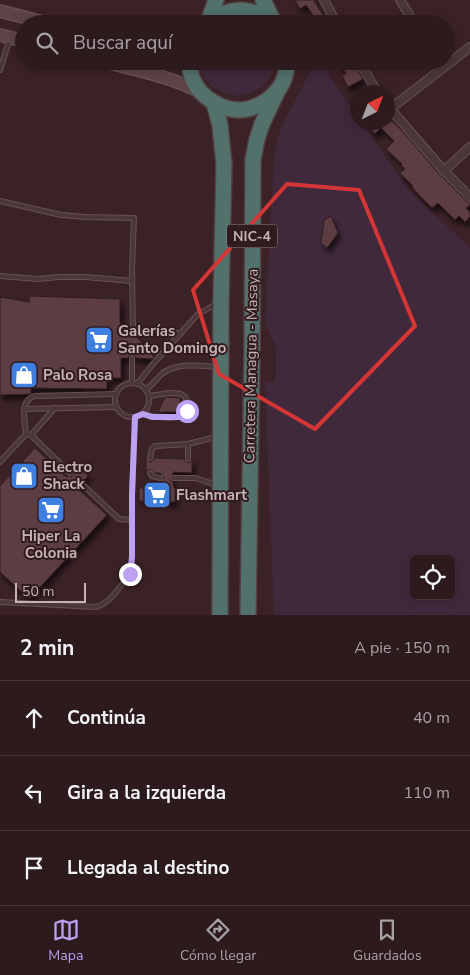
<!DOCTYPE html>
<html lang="es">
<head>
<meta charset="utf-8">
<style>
  body { margin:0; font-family:"Nunito Sans",sans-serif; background:#342326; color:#f1f3f6 }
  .controls { position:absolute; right:15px; bottom:15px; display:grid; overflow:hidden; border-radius:8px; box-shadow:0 2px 12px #0003 }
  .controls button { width:45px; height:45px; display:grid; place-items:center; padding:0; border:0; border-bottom:1px solid #48383b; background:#2c1a1d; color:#f1f3f6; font:25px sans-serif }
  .compass { position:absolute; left:350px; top:85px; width:45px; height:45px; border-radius:50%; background:#2c1a1d; box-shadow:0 2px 12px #0003; rotate:42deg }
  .scale { position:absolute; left:15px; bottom:12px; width:71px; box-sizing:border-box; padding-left:5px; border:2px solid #c7b1b5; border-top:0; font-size:14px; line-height:18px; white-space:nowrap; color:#c7b1b5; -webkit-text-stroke:4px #301b1f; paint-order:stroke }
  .stop { position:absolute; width:15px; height:15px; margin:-11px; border:4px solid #bca0f2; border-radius:50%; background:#fff }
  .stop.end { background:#bca0f2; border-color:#fff; box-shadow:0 1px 5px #0008 }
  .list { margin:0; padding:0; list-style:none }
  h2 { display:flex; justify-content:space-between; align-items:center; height:65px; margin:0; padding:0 20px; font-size:21px }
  h2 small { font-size:16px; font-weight:400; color:#a6a1a4 }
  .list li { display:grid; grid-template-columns:32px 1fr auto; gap:15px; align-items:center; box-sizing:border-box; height:75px; padding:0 20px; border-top:1px solid #48383b }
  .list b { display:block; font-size:19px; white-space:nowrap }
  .list em { font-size:16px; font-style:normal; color:#a6a1a4 }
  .icon { flex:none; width:28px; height:28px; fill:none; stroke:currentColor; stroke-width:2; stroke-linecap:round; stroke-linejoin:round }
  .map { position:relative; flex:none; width:470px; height:615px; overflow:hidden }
  .search { position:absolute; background:#2c1a1d; box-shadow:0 2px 12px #0003; left:15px; right:15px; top:15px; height:55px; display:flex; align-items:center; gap:12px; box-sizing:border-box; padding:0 18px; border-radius:28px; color:#a6a1a4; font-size:19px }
  .sheet { height:290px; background:#2c1a1d }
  nav { display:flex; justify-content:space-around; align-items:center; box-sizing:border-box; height:70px; border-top:1px solid #48383b; background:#2c1a1d; font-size:14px; color:#a6a1a4 }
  nav a { display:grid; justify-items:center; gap:2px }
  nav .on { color:#bca0f2 }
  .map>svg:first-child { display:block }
  .green { fill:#41293c; fill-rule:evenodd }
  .building { fill:#5b3e43; stroke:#321d21; filter:url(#shadow) }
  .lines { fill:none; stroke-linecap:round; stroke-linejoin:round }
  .lane-casing { stroke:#665155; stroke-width:6 }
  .street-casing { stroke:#665155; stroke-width:10 }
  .secondary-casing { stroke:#665155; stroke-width:14 }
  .highway-casing { stroke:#533e42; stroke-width:18 }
  .lane { stroke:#4b363a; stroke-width:4 }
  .street { stroke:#4b363a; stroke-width:8 }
  .secondary { stroke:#5e4448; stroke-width:11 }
  .highway { stroke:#53716b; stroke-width:15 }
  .route { stroke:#bca0f2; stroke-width:6 }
  .marked { fill:none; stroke:#d43636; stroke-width:4; stroke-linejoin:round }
  .labels { text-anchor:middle; stroke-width:4; stroke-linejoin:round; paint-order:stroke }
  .shield { fill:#301b1f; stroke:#9a8488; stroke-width:1 }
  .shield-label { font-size:14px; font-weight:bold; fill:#c7b1b5 }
  .poi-label { font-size:15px; font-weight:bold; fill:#c7b1b5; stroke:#301b1f; text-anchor:start }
  .street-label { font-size:15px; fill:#c7b1b5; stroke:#301b1f }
</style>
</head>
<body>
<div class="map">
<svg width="470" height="615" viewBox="0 0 470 615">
  <defs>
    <filter id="shadow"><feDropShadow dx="3" dy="5" stdDeviation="2.5" flood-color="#0009"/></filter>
  </defs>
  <rect width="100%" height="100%" fill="#3b2227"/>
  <g class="green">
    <path d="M 199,61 L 276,61 L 276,62 C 273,70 271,77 265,83 C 251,100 223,99 208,83 C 203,77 200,69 199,61 Z"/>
    <path d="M 316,61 L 319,61 L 357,116 L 358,122 L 362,123 L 409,190 L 470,248 L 470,615 L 274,615 L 265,380 L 274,383 L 276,373 L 276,347 L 265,323 L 274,160 L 279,134 L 284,122 ZM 414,559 L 451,559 L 451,596 L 414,596 Z"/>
  </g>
  <g class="building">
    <path d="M 295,0 L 316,0 L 314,1 L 329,24 L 319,24 L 306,5 L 300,9 Z"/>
    <path d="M 338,61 L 353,61 L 363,79 L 348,87 L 342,76 L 346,74 Z"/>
    <path d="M 372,122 L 393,122 L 403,132 L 440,175 L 466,201 L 470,202 L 470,205 L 466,208 L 470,212 L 470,217 L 465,222 L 459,216 L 455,220 L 438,203 L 432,208 L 421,197 L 412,187 L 413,186 L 400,173 L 405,169 L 401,165 L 402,164 L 386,149 L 394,141 L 381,128 L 375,134 L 368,126 Z"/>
    <path d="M 331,216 L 338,233 L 327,248 L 321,243 L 324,220 Z"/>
    <path d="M 30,296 L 120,299 L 120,323 L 129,330 L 130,335 L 133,337 L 136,336 L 154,357 L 152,359 L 136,358 L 134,355 L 132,354 L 129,356 L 128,358 L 121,358 L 121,378 L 107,378 L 107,389 L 31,388 L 31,394 L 0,395 L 0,297 L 29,302 Z"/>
    <path d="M 165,397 L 180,398 L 180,412 L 158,412 Z"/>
    <path d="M 35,448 L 66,477 L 67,476 L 71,477 L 73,475 L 74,472 L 72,470 L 77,466 L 88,476 L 84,481 L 80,479 L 78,481 L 77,484 L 79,486 L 77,488 L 107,515 L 29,599 L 0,572 L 0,486 Z"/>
    <path d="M 146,458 L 150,462 L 152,461 L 154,458 L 184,459 L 185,461 L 188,463 L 190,462 L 192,459 L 192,473 L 173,472 L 173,474 L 170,477 L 170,480 L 173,482 L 174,488 L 175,488 L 175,502 L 139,501 L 139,488 L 160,488 L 160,482 L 164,478 L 160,473 L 154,473 L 151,469 L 148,470 L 146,473 Z"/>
  </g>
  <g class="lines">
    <defs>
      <g id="lane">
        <path d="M 0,70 L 10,38"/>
        <path d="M 0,201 L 61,215 L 85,217 L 134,218 L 132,270 L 133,333"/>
        <path d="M 0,276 L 38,279 L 59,277 L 85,277 L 132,281"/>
        <path d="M 133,332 L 181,333"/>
        <circle cx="132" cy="400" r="17"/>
        <path d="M 132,383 L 132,358"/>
        <path d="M 137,384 L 152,365 L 198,314 L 216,304"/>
        <path d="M 146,390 C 152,385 157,378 163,373 C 178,362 200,366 218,367"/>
        <path d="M 25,409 L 116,407"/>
        <path d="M 143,414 C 153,417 172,420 182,416 C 190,413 189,397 181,394 C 171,391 159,395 149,396"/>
        <path d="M 26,434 C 25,421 19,400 35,396 L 116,394"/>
        <path d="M 31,435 L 55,408"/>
        <path d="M 150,458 L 152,449 L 155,446 L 188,444 L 216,437"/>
        <path d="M 188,459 L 188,444"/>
        <path d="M 0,462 L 26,434 L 31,435 L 70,473"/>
        <path d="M 150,473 L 152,476 L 160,478"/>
        <path d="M 173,478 L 196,478 L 216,485"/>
        <path d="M 81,483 L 119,519 L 132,520"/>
        <path d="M 0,602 L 96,607 C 110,603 119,588 127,578 L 130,574 L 132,566 L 132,495 L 135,417"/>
      </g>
      <g id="street">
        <path d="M 324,0 L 337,24"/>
        <path d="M 400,0 L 415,24"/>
        <path d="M 359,61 L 377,92"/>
        <path d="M 388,106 L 444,171 L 470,197"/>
        <path d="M 390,109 L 470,47"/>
        <path d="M 444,171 L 470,147"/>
      </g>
      <g id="secondary">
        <path d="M 0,11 L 51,24"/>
        <path d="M 0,35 L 24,41"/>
        <path d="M 102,61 C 136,70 169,76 200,92"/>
      </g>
      <g id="highway">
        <path d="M 263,0 L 275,24"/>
        <path d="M 208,22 L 216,0"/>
        <path d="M 205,24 C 227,7 251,4 272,24"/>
        <path d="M 189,61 C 190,66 190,72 192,77 C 199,98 226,114 248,109 C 259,106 268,101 275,93 C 284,85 286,73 288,61"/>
        <path d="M 214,103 L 220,125 L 224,164 L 221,302 L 220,615"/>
        <path d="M 248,615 L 252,353 L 253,160 L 257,139 L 262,124 L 277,92"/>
      </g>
    </defs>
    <use href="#lane" class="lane-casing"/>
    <use href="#street" class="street-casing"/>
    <use href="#secondary" class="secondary-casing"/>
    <use href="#highway" class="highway-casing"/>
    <use href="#lane" class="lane"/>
    <use href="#street" class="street"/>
    <use href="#secondary" class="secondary"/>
    <use href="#highway" class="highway"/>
  </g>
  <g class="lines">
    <path class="route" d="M 130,574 L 132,557 L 132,495 L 135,417 L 143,414 L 152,417 L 180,417 L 185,415 L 187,411"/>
  </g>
  <path class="marked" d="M 287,184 L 359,190 L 415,326 L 315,429 L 219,374 L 193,290 Z"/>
  <defs>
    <symbol id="supermarket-square" viewBox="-11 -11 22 22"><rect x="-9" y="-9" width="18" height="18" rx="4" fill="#3f7fe0" stroke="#301b1f"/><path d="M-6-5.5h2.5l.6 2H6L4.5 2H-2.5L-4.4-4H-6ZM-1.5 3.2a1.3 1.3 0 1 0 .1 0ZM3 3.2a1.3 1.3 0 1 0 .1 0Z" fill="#fff"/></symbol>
    <symbol id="shop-square" viewBox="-11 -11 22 22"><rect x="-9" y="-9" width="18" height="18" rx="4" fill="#3f7fe0" stroke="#301b1f"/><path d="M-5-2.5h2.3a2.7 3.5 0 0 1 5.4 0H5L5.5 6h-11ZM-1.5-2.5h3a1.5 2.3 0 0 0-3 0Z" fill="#fff"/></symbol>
  </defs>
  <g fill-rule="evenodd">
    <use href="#supermarket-square" x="83" y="324" width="32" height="32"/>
    <use href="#shop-square" x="8" y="359" width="32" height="32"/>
    <use href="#shop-square" x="8" y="460" width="32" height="32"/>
    <use href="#supermarket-square" x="141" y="479" width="32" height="32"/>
    <use href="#supermarket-square" x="35" y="494" width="32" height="32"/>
  </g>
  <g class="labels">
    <rect class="shield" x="227" y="224.5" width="50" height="23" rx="4"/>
    <g class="shield-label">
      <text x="252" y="241">NIC-4</text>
    </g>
    <g class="poi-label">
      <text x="118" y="336">Galerías<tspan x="118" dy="17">Santo Domingo</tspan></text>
      <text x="43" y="380">Palo Rosa</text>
      <text x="43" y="472">Electro<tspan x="43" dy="17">Shack</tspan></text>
      <text x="176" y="500">Flashmart</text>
      <text x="51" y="541" text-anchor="middle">Hiper La<tspan x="51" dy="17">Colonia</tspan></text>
    </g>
    <g class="street-label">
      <text transform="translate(251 366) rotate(-89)" y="5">Carretera Managua - Masaya</text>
    </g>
  </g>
</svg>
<div class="controls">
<button><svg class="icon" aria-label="locate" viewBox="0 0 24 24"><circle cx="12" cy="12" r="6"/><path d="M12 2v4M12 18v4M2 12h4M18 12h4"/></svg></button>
</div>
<svg class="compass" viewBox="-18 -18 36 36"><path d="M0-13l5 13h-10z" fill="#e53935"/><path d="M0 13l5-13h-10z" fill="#a6a1a4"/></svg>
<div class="scale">50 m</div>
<div class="stop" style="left:187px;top:411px"></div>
<div class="stop end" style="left:130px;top:574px"></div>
<div class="search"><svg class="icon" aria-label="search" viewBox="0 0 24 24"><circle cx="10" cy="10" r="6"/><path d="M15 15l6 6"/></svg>Buscar aquí</div>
</div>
<section class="sheet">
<h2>2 min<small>A pie · 150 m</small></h2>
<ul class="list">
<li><svg class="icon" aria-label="ahead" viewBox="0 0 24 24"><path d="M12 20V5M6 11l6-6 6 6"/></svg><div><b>Continúa</b></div><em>40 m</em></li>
<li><svg class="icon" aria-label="left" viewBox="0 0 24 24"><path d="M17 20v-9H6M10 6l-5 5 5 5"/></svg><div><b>Gira a la izquierda</b></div><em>110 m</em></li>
<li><svg class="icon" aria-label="arrive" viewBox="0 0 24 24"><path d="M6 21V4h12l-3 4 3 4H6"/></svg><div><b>Llegada al destino</b></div></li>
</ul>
</section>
<nav>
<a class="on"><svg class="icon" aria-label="map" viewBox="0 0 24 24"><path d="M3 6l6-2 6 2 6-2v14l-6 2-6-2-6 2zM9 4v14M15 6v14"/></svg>Mapa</a>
<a><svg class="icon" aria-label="directions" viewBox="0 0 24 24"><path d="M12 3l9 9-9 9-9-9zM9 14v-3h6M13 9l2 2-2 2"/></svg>Cómo llegar</a>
<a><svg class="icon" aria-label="saved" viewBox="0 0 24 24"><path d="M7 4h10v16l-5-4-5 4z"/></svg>Guardados</a>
</nav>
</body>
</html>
